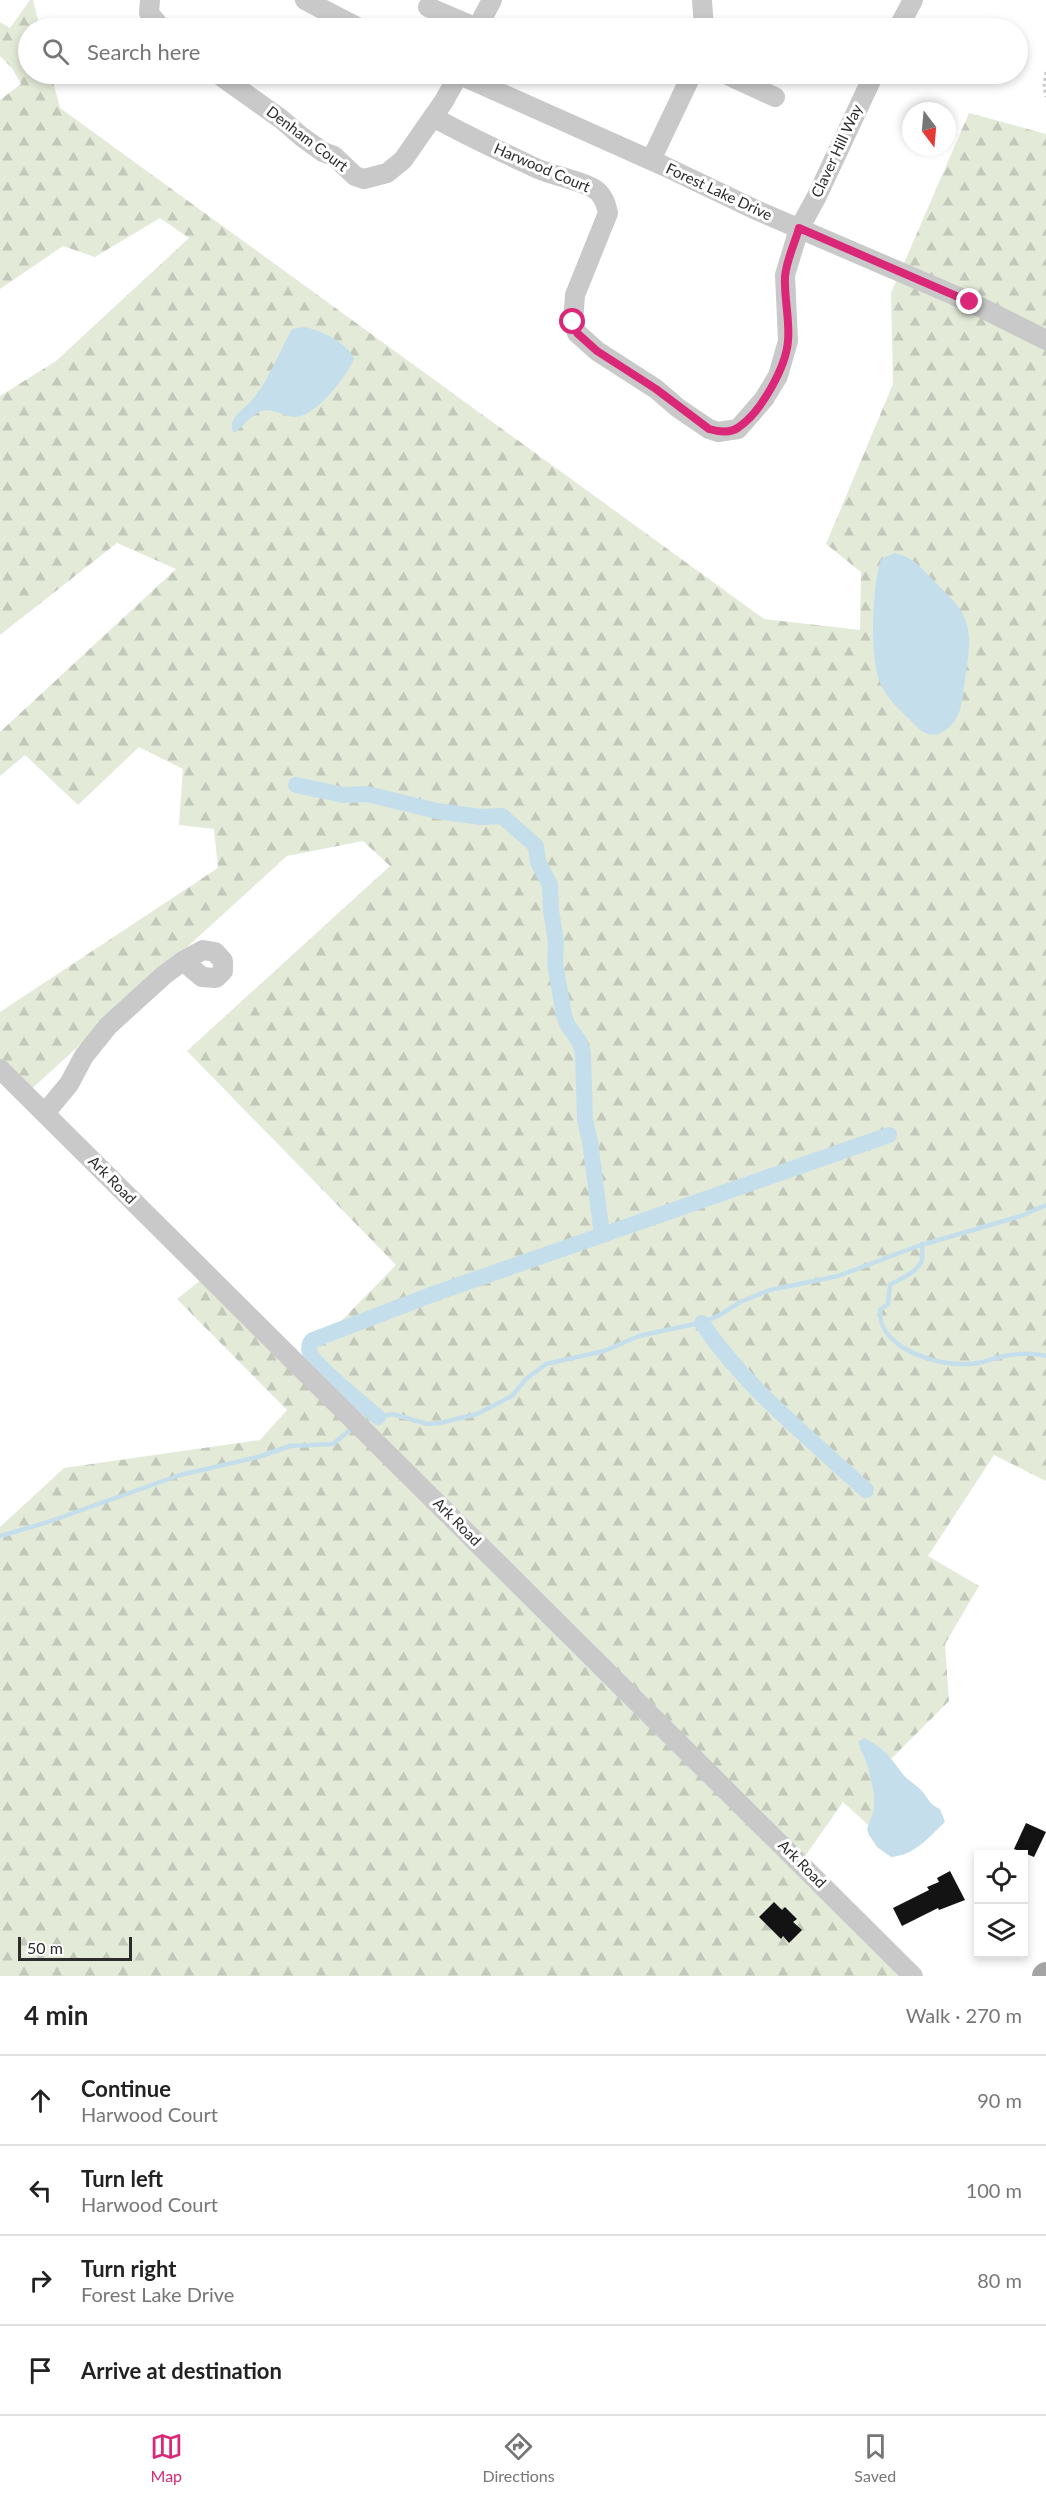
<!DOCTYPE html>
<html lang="en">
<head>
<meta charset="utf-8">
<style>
  body { margin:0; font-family:Lato,sans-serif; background:#f2f2f2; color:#222 }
  .controls { position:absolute; right:18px; bottom:18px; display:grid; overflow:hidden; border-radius:0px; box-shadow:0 3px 9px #0003 }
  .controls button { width:54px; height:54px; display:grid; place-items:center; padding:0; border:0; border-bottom:2px solid #e0e0e0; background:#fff; color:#222; font:30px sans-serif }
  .compass { position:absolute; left:902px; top:102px; width:54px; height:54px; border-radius:50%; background:#fff; box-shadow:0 3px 9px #0003; rotate:164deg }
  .scale { position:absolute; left:18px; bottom:15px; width:114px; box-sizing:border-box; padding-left:6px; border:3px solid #2c2c2c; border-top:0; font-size:16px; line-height:21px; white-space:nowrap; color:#2c2c2c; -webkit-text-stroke:4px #fff; paint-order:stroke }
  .stop { position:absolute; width:18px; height:18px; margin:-14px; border:4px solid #db2777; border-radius:50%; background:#fff }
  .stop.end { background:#db2777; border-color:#fff; box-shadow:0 2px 6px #0008 }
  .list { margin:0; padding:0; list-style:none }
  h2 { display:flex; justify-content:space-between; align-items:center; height:78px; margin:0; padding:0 24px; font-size:26px }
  h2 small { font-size:20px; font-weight:400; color:#767676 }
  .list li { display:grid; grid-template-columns:39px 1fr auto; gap:18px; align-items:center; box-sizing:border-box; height:90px; padding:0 24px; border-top:2px solid #e0e0e0 }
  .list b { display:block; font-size:22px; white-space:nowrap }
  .list p { margin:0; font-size:20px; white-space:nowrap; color:#767676 }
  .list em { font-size:20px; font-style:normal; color:#767676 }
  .icon { flex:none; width:33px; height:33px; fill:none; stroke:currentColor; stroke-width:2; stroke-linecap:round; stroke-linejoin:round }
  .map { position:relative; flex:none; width:1046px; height:1976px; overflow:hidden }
  .search { position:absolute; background:#fff; box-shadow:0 3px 9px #0003; left:18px; right:18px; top:18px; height:66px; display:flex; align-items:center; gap:15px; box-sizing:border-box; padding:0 21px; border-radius:33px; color:#767676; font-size:22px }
  .sheet { height:438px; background:#fff }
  nav { display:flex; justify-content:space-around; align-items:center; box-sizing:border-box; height:84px; border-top:2px solid #e0e0e0; background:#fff; font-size:16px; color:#767676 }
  nav a { display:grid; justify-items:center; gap:3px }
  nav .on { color:#db2777 }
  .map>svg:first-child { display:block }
  .forest { fill:url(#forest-firs) }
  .water { fill:#c4dfeb }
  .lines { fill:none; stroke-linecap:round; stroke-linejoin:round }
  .stream { stroke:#c4dfeb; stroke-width:4.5 }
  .canal { stroke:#c4dfeb; stroke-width:16 }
  .building { fill:#131313 }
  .path { stroke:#c9c9c9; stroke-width:3; stroke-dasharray:3 3; stroke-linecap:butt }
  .minor { stroke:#c9c9c9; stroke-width:20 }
  .major { stroke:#a4a4a4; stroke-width:26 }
  .route { stroke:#db2777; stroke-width:8 }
  .labels { text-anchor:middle; stroke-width:6; stroke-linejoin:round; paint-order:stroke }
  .street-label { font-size:15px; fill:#2c2c2c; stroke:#fff }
</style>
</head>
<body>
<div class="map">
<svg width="1046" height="1976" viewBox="0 0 1046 1976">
  <defs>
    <pattern id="forest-firs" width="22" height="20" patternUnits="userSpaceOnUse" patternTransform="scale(1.5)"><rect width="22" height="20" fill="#e3ead8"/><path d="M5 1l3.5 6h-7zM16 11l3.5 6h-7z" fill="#c3c9ba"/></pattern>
  </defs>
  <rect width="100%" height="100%" fill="#fff"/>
  <path class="forest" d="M 30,0 L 33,0 L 40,28 L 28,28 L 28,74 L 51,74 L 60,108 L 764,619 L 860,630 L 861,572 L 826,544 L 893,384 L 891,293 L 969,113 L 1046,134 L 1046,1481 L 994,1455 L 928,1556 L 979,1586 L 945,1644 L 949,1701 L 884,1766 L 887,1842 L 843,1802 L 799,1865 L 905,1970 L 898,1976 L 0,1976 L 0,1527 L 64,1468 L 260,1440 L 287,1410 L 177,1299 L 207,1275 L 298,1365 L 396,1265 L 187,1051 L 390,866 L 363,841 L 287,856 L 26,1094 L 0,1068 L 0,1012 L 218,868 L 214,829 L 179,825 L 183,769 L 139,747 L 78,805 L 25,755 L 0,776 L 0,732 L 176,569 L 117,543 L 0,635 L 0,396 L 56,361 L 189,238 L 160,218 L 95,257 L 63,246 L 0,289 L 0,100 L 21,84 L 12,68 L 0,56 L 0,22 L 10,28 Z"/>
  <g class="water">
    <path d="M 304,327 C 321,330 348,343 354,359 C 346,377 315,418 294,417 C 283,416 273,408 262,411 C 251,415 244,425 236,432 L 233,432 C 227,418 245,409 253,399 C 270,378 279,352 292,329 Z"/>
    <path d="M 895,553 C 916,559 919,566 934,581 C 942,590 952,598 959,608 C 976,631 967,661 964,687 C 962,704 960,722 944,731 C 931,739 922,733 913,723 C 902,712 888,700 881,685 C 869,661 872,585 881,559 Z"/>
    <path d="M 864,1738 C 883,1747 890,1757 902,1773 C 907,1780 915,1784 920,1789 C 928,1797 929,1805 940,1809 L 945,1822 C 928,1838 915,1855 891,1857 L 877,1847 L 869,1835 L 867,1829 L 874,1810 L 874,1793 L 867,1764 L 858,1742 Z"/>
  </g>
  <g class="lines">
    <g class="stream">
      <path d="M 922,1244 C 922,1249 923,1255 922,1260 C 918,1272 900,1279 890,1285 L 888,1304 L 880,1310 C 879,1327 889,1338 902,1347 C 924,1360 952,1367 978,1363 C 987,1362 995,1357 1005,1356 C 1017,1353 1034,1353 1046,1356"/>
      <path d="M 378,1417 L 393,1414 L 427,1424 L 440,1423 L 477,1414 L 512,1396 L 526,1379 L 546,1364 L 604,1351 L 639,1336 L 704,1322 L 720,1315 L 740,1302 L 770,1290 L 838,1276 L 918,1246 L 1021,1216 L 1046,1205"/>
      <path d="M 0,1536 L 48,1522 L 180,1475 L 258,1457 L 290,1446 L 333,1444 L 351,1429"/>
    </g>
    <g class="canal">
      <path d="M 296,785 L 343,795 L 367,794 L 437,811 L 481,817 L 502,816 L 536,846 L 538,862 L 550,885 L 551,910 L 556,942 L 555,964 L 564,1015 L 567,1024 L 579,1041 L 583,1053 L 585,1120 L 590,1141 L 602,1235"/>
      <path d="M 702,1323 C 744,1386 810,1439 866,1490"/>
      <path d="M 378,1417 C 365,1406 310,1362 309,1349 C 309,1344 310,1343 313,1340 L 436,1293 L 889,1135"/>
    </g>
  </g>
  <g class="building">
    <path d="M 1026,1823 L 1046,1832 L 1034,1857 L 1014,1849 Z"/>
    <path d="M 950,1871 L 965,1900 L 939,1910 L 938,1908 L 902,1926 L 893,1908 L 929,1890 L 927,1887 L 939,1882 L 937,1878 Z"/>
    <path d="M 774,1902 L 782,1910 L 785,1907 L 797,1919 L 793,1922 L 802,1930 L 789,1943 L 783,1936 L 781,1939 L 759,1917 Z"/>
  </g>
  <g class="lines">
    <path class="path" d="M 1046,72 L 1044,85 L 1046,97"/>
    <g class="minor">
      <path d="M 150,0 L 149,13 L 161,28"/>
      <path d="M 305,0 L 359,28"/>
      <path d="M 702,0 L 704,28"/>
      <path d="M 428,7 L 477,28"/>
      <path d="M 477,28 L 492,0"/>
      <path d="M 898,28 L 913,0"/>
      <path d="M 218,74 L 281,119 L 302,137 L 323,152 L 334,156 L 355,176 L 364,179 L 387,173 L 403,160 L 444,101 L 459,74"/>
      <path d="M 458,74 L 664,166 L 756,210 L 970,302 L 1046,340"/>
      <path d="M 725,74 L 775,97"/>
      <path d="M 433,117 C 467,136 502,152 538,169 C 555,176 574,179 591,187 C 602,192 606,202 608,213 L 575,295 L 573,322 L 577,333 L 597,351 L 656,389 L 678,408 L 709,429 L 718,432 L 738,429 L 764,399 L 778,376 L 788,341 L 785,275 L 799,229 L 817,196 L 874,74"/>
      <path d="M 651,160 L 692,74"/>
      <path d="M 0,1069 L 913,1976"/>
      <path d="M 45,1113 L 69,1084 L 84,1056 L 108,1026 L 164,975 L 183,961 L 203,950 L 215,952 L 223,961 L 223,971 L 216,978 L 202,977 L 183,961"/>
    </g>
    <path class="major" d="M 1045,1976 L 1046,1975"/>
  </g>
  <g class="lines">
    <path class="route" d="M 573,322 L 577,333 L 597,351 L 656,389 L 709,429 C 719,432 730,434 739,427 C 761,412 786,367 788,341 C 790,320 784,298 785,277 C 786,261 795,243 799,228 L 970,302"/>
  </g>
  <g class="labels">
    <g class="street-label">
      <text transform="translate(307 139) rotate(37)" y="5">Denham Court</text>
      <text transform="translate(837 151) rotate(-65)" y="5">Claver Hill Way</text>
      <text transform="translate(542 168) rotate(23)" y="5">Harwood Court</text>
      <text transform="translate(719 192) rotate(25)" y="5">Forest Lake Drive</text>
      <text transform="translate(112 1180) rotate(45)" y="5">Ark Road</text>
      <text transform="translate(457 1522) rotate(45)" y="5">Ark Road</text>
      <text transform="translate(802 1864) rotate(45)" y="5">Ark Road</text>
    </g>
  </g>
</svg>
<div class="controls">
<button><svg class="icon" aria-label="locate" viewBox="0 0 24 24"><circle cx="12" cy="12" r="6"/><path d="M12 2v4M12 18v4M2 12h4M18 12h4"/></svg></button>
<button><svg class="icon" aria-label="layers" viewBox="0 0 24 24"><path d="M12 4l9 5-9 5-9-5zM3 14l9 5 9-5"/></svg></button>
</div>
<svg class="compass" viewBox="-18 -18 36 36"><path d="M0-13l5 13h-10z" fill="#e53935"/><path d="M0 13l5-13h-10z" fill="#767676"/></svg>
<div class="scale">50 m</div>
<div class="stop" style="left:573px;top:322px"></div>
<div class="stop end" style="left:970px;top:302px"></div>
<div class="search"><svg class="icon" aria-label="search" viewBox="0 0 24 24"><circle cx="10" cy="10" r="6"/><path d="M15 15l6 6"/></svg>Search here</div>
</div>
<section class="sheet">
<h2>4 min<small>Walk · 270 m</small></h2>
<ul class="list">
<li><svg class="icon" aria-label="ahead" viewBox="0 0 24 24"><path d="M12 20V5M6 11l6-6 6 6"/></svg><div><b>Continue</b><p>Harwood Court</p></div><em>90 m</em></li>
<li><svg class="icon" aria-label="left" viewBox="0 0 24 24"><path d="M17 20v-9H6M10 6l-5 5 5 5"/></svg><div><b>Turn left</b><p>Harwood Court</p></div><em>100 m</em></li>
<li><svg class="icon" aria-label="right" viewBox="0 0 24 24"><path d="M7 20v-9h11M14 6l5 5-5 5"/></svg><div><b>Turn right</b><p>Forest Lake Drive</p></div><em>80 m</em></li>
<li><svg class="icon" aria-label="arrive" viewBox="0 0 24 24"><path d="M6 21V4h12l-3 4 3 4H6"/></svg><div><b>Arrive at destination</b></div></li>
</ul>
</section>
<nav>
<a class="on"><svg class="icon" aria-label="map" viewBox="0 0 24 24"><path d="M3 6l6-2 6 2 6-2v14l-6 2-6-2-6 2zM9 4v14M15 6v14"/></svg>Map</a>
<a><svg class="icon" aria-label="directions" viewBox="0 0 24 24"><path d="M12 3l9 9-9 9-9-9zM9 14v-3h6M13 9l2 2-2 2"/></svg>Directions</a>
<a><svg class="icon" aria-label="saved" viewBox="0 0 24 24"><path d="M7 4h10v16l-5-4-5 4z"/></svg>Saved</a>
</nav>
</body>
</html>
